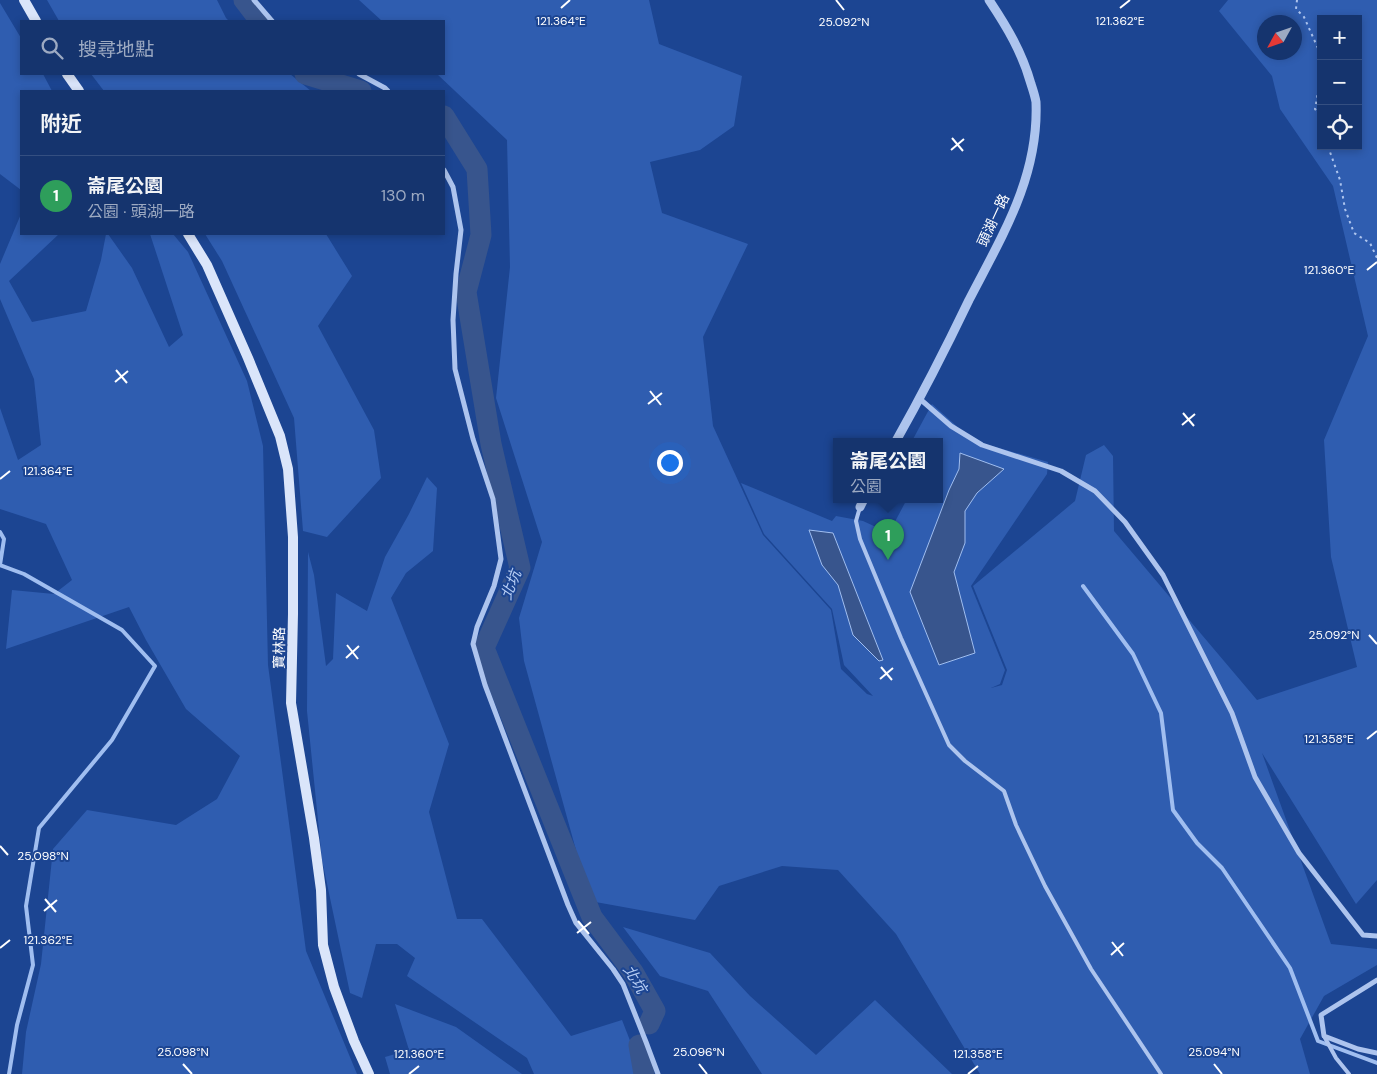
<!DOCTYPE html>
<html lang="zh-TW">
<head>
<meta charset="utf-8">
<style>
  body { margin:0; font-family:"DM Sans","Noto Sans TC",sans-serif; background:#223f76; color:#f1f3f6 }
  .controls { position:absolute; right:15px; top:15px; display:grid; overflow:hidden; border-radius:0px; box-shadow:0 2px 8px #0003 }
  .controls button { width:45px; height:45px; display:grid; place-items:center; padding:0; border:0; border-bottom:1px solid #344f81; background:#15346e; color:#f1f3f6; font:25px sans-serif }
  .compass { position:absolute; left:1257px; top:15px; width:45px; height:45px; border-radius:50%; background:#15346e; box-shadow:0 2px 8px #0003; rotate:230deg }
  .you { position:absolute; left:669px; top:462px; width:18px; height:18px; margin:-12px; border:4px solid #fff; border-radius:50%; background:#1a73e8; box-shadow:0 0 0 8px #1a73e833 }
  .badge { display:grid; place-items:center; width:32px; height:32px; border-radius:50%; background:#90b9f0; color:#fff; font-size:16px; font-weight:700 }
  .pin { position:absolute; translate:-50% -41px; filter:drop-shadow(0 1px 2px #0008) }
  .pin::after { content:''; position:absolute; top:26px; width:18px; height:15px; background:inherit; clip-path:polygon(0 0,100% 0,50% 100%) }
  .popup { position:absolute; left:833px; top:438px; width:110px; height:65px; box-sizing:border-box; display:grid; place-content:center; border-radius:0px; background:#15346e; filter:drop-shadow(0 1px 4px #0005); font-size:16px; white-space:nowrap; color:#9daac2 }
  .popup b { font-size:19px; color:#f1f3f6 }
  .popup::after { content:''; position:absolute; left:50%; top:100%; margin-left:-10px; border:10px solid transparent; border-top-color:#15346e }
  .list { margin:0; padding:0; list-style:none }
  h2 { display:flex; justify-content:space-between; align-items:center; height:65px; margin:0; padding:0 20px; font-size:21px }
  h2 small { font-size:16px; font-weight:400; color:#9daac2 }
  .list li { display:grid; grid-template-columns:32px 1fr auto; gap:15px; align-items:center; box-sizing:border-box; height:80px; padding:0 20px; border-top:1px solid #344f81 }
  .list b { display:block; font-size:19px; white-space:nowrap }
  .list p { margin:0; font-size:16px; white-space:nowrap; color:#9daac2 }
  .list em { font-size:16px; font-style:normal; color:#9daac2 }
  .icon { flex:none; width:28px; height:28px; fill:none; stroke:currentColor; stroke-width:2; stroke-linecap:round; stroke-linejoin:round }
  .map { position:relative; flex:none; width:1377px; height:1074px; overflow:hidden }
  .search { position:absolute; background:#15346e; box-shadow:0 2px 8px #0003; left:20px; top:20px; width:425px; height:55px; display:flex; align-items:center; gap:12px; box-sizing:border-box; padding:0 18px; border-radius:0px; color:#9daac2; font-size:19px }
  .panel { position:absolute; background:#15346e; box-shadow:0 2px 8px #0003; left:20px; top:90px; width:425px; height:145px; border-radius:0px }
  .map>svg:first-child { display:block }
  .green { fill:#2f5db0; fill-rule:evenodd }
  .water { fill:#38558d; stroke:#a0bef0 }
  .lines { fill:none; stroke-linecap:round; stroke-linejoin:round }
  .stream { stroke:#a0bef0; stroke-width:4 }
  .river { stroke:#38558d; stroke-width:21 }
  .path { stroke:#adc4ee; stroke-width:2; stroke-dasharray:2.5 4; stroke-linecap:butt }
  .service { stroke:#adc4ee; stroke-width:4 }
  .minor { stroke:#adc4ee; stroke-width:5 }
  .tertiary { stroke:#adc4ee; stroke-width:9 }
  .secondary { stroke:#dae5fa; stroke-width:10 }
  .ticks { fill:none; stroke:#fff; stroke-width:2 }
  .labels { text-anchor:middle; stroke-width:4; stroke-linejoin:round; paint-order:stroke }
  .street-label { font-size:14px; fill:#fff; stroke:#1c4592 }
  .water-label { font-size:15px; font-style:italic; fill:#b9cff5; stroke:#1c4592 }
  .ticks-label { font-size:12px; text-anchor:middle; fill:#fff; stroke:#1c4592; stroke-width:4; stroke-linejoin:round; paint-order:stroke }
</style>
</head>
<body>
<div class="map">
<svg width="1377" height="1074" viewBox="0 0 1377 1074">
  <rect width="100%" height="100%" fill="#1c4592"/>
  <g class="green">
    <path d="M 47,0 L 217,0 L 226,18 L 229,21 L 59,21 Z"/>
    <path d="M 359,0 L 649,0 L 659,44 L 742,76 L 734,126 L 700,150 L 650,162 L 662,213 L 748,244 L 703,337 L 713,426 L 763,535 L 831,610 L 841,669 L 867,694 L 873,696 L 844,665 L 832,609 L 764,534 L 741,483 L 832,521 L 836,516 L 863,521 L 889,533 L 907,499 L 939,499 L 939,441 L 912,441 L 932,404 L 961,430 L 985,444 L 1048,462 L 1047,474 L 971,586 L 1005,670 L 1000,684 L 991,688 L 1002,685 L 1007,670 L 973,586 L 1075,501 L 1086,455 L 1104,445 L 1113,456 L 1114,531 L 1257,700 L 1357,667 L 1331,557 L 1324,440 L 1368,336 L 1333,186 L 1280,109 L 1272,76 L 1219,11 L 1228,0 L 1377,0 L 1377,880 L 1356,904 L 1262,753 L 1331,944 L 1377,949 L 1377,965 L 1324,996 L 1300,1039 L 1310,1074 L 980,1074 L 896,934 L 838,870 L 782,866 L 719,886 L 695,920 L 590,901 L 524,661 L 519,618 L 542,542 L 496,398 L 510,267 L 507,140 L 437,74 L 444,74 L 444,21 L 382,21 ZM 1321,19 L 1358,19 L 1358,146 L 1321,146 ZM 1264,22 L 1294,22 L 1294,52 L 1264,52 Z"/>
    <path d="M 0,3 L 21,38 L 21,74 L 43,74 L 52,91 L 21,91 L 21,190 L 0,174 Z"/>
    <path d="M 91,74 L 290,74 L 311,91 L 104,91 Z"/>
    <path d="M 21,214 L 21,234 L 59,234 L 9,281 L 32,322 L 86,311 L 101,260 L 106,234 L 108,234 L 132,268 L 169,347 L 183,335 L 150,234 L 173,234 L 188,252 L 247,381 L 263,446 L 268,665 L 306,951 L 357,1074 L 22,1074 L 26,1032 L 41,964 L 53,849 L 87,810 L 176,825 L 217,799 L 240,756 L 186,709 L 146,640 L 129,607 L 6,649 L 12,590 L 54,594 L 72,580 L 46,524 L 0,509 L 0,408 L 18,460 L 41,445 L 34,379 L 0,299 L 0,264 Z"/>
    <path d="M 205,234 L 326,234 L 352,276 L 318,326 L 374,430 L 381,478 L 327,537 L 303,531 L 294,418 L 222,261 Z"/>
    <path d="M 427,477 L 437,488 L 433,551 L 406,573 L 391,598 L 449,744 L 429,812 L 457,919 L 482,919 L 571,1036 L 622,1020 L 643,1074 L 534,1074 L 527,1058 L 407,976 L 415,958 L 397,944 L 376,944 L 362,998 L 350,993 L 322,860 L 307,711 L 308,552 L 314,575 L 326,666 L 333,659 L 336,593 L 367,611 L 385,557 L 409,514 Z"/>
    <path d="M 623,927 L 710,953 L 750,996 L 816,1055 L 875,1000 L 952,1074 L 762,1074 L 708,991 L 660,976 Z"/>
    <path d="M 395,1004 L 456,1027 L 522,1074 L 390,1074 L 385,1057 L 409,1050 Z"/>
  </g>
  <g class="water">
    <path d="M 960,453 L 1004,469 L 977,493 L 965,511 L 965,543 L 954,572 L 975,653 L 939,665 L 910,592 L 949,490 L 959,469 Z"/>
    <path d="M 809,530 L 833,533 L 883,660 L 879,661 L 853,635 L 838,585 L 822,565 Z"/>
  </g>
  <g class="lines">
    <g class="stream">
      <path d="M 0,532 L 4,539 L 0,565 L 24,574 L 122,630 L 155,666 L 112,740 L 39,828 L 26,906 L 33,965 L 17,1025 L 9,1074"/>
      <path d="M 1083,586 L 1133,654 L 1161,713 L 1173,810 L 1197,843 L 1222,868 L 1290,968 L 1318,1041 L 1377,1063"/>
    </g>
    <g class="river">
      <path d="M 244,0 L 260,21"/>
      <path d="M 305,74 L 361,91"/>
      <path d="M 444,116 L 477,169 L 481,235 L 466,292 L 491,444 L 520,568 L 484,648 L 592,917 L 633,972 L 655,1011 L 649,1024"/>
      <path d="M 639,1045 L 644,1074"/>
    </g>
    <g class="path">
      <path d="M 1297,0 L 1296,9 L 1304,17 L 1321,55"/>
      <path d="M 1321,76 L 1315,109 L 1321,116"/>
      <path d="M 1330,146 L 1330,152 L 1340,180 L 1345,209 L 1354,233 L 1370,243 L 1377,258"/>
    </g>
    <g class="service">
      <path d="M 860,507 L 856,521 L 860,539 L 901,638 L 949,745 L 965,761 L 1004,791 L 1016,825 L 1045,886 L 1091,969 L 1161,1074"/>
      <path d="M 1324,1036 L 1336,1058 L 1349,1074"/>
    </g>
    <g class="minor">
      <path d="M 254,0 L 272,21"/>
      <path d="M 359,74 L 385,88 L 388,91"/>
      <path d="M 444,170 L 453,187 L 461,230 L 456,274 L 453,320 L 455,369 L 473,439 L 493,499 L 501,559 L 494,586 L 477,627 L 473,644 L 485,685 L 568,905 L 576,923 L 613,969 L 623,984 L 646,1042 L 658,1074"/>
      <path d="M 920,399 L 951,426 L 982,445 L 1061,471 L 1095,491 L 1125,522 L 1163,575 L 1232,713 L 1255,777 L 1299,853 L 1363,935 L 1377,936"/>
      <path d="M 1377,980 L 1321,1015 L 1324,1036 L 1358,1049 L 1377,1053"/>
    </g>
    <g class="tertiary">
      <path d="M 896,441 C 922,395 946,348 969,300 C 1002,236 1039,177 1036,102 C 1035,96 1033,90 1031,84 C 1022,52 1007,27 989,0"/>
      <path d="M 860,507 L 864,499"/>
    </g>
    <g class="secondary">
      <path d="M 24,0 L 36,21"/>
      <path d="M 67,74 L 79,91"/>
      <path d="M 188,234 L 207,265 L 248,358 L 280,436 L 288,469 L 293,537 L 293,614 L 291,703 L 314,838 L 321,890 L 323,945 L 334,987 L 354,1041 L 369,1074"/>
    </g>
  </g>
  <path class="ticks" d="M 836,0 L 844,10M 561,8 L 570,0M 1120,8 L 1130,0M 952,138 L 963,151M 951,150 L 964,139M 1367,270 L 1377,262M 116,370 L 127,383M 115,382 L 128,371M 650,391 L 661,405M 648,404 L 662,393M 1183,413 L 1194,426M 1182,425 L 1195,414M 0,479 L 10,471M 1369,635 L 1377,644M 347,645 L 358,659M 346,658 L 359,646M 881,667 L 892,680M 880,679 L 893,668M 1367,739 L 1377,731M 0,846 L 8,855M 45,899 L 56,912M 44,911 L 57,900M 578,921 L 589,934M 577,933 L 591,922M 1112,942 L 1123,956M 0,948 L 10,940M 1111,955 L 1124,943M 183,1064 L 192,1074M 699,1064 L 707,1074M 1214,1064 L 1222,1074M 409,1074 L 419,1066M 968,1074 L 978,1066"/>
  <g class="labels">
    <g class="street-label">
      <text transform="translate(993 220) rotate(-65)" y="5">頭湖一路</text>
      <text transform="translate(279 648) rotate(-89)" y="5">寶林路</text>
    </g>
    <g class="water-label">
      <text transform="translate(511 585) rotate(-69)" y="5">北坑</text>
      <text transform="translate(635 979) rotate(58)" y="5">北坑</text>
    </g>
  </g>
  <g class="ticks-label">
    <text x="561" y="25">121.364°E</text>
    <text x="1120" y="25">121.362°E</text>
    <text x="844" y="26">25.092°N</text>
    <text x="1329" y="274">121.360°E</text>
    <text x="48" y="475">121.364°E</text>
    <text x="1334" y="639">25.092°N</text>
    <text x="1329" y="743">121.358°E</text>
    <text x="43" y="860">25.098°N</text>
    <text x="48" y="944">121.362°E</text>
    <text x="183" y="1056">25.098°N</text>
    <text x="699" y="1056">25.096°N</text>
    <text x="1214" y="1056">25.094°N</text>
    <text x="419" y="1058">121.360°E</text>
    <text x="978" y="1058">121.358°E</text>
  </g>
</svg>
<div class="controls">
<button>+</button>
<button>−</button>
<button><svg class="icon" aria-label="locate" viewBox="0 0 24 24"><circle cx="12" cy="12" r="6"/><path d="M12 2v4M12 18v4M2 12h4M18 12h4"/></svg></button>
</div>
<svg class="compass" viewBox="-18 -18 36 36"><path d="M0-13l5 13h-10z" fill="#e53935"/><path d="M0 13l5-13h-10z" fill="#9daac2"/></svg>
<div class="you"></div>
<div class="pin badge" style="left:888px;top:560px;background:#2e9e5b">1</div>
<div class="popup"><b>崙尾公園</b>公園</div>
<div class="search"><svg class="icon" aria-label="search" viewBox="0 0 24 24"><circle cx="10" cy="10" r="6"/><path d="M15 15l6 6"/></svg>搜尋地點</div>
<section class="panel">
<h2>附近<small></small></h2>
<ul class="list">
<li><span class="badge" style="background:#2e9e5b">1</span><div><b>崙尾公園</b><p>公園 · 頭湖一路</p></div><em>130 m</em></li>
</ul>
</section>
</div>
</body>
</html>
